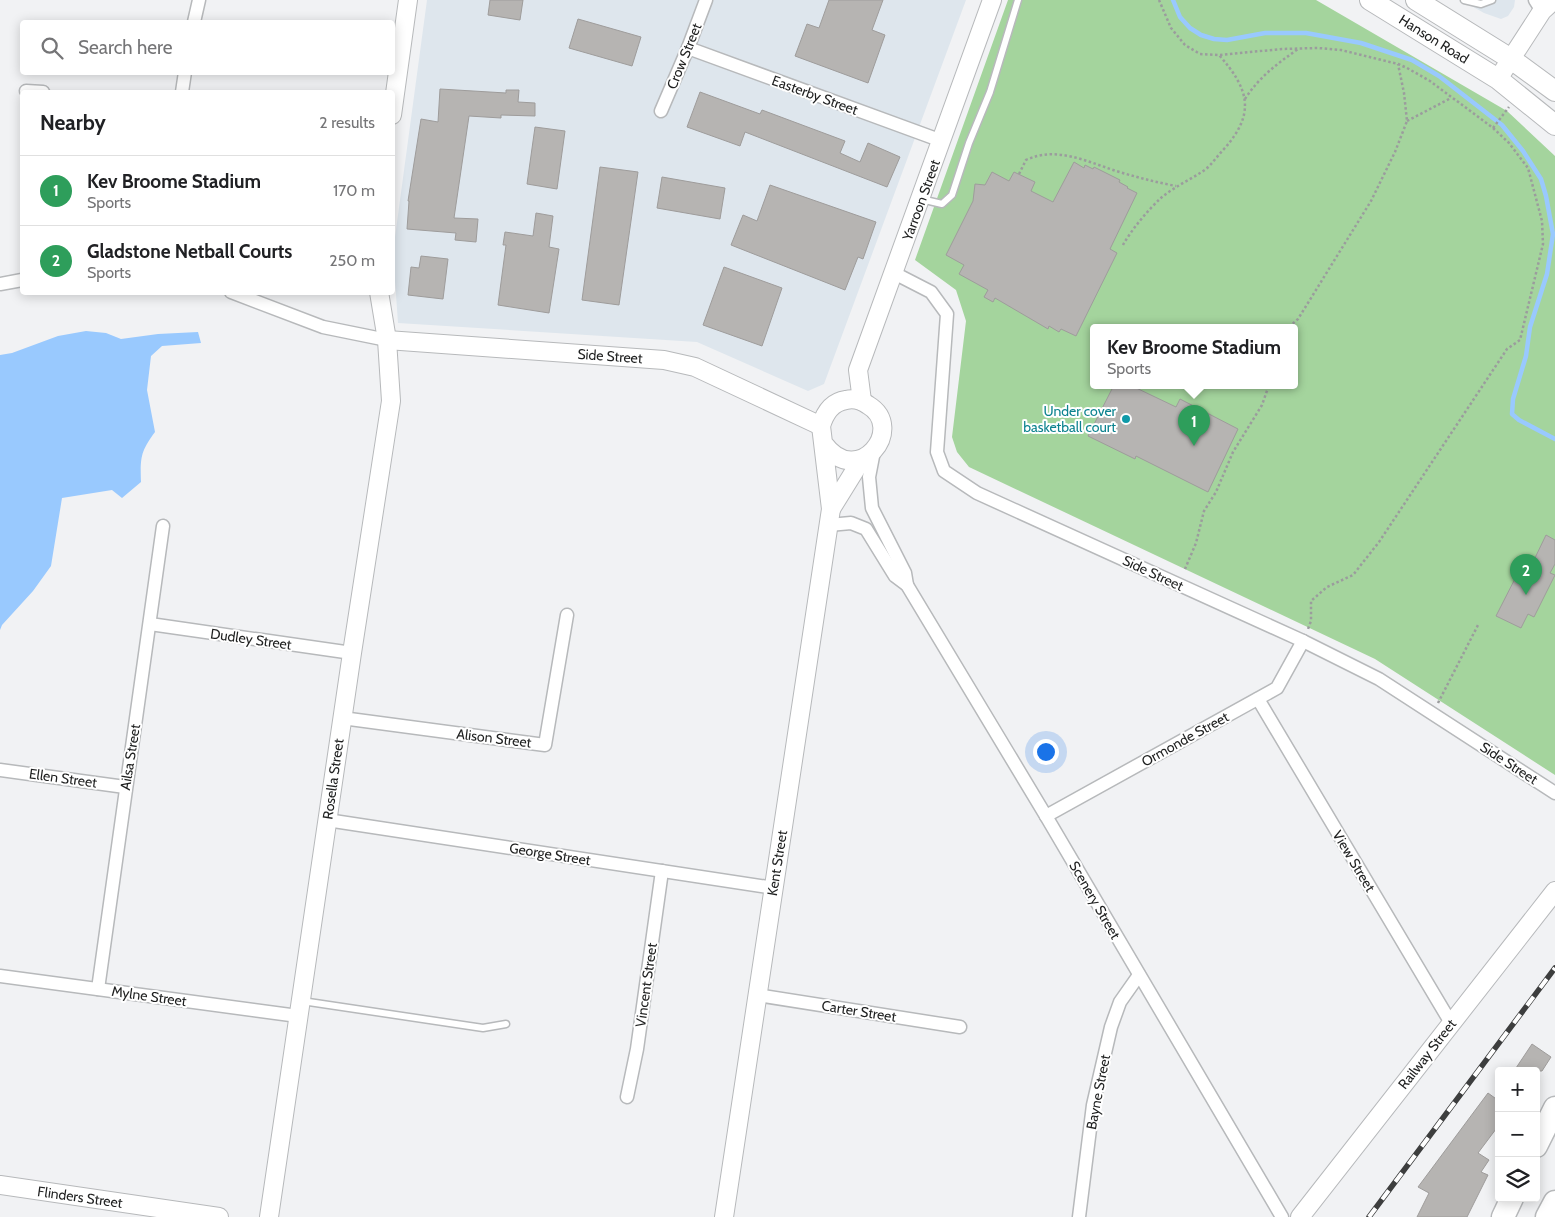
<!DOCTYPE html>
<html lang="en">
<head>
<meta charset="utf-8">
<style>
  body { margin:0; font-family:Cabin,sans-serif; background:#f2f2f2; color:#202124 }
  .controls { position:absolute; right:15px; bottom:15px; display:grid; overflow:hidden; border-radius:5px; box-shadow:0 2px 12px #0003 }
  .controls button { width:45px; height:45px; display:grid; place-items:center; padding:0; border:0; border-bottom:1px solid #e0e0e0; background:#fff; color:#202124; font:25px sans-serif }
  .you { position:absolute; left:1045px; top:751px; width:18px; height:18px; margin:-12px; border:4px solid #fff; border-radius:50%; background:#1a73e8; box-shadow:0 0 0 8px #1a73e833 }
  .badge { display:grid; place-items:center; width:32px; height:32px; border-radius:50%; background:#0b8043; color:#fff; font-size:16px; font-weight:700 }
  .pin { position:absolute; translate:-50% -41px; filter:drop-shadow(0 1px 2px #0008) }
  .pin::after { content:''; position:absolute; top:26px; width:18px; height:15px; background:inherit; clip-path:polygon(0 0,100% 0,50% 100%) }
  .popup { position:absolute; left:1090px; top:324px; width:208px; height:65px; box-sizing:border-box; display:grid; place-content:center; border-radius:5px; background:#fff; filter:drop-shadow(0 1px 4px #0005); font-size:16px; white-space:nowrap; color:#757577 }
  .popup b { font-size:19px; color:#202124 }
  .popup::after { content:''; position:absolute; left:50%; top:100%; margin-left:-10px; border:10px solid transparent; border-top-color:#fff }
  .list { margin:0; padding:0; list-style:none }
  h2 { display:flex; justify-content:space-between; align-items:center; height:65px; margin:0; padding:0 20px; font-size:21px }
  h2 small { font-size:16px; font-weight:400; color:#757577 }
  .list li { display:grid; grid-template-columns:32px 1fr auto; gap:15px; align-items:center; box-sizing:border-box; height:70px; padding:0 20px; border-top:1px solid #e0e0e0 }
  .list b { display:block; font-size:19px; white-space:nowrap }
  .list p { margin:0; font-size:16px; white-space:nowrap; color:#757577 }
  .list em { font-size:16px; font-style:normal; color:#757577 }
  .icon { flex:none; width:28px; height:28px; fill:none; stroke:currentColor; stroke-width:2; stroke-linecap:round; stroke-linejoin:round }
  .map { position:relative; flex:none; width:1555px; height:1217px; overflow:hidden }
  .search { position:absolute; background:#fff; box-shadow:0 2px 12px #0003; left:20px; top:20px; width:375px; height:55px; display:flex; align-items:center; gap:12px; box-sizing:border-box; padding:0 18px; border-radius:5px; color:#757577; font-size:19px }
  .panel { position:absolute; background:#fff; box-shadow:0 2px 12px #0003; left:20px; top:90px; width:375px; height:205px; border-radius:5px }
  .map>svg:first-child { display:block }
  .built { fill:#dee6ed }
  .green { fill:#a4d49d; fill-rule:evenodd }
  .water { fill:#99c9fe }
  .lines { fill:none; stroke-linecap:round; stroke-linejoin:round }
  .stream { stroke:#99c9fe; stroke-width:4.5 }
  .building { fill:#b6b4b2; stroke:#9e9c9b }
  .lane-casing { stroke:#b7b9bb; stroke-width:9 }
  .street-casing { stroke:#b7b9bb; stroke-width:15 }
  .secondary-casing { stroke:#b7b9bb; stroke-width:20 }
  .primary-casing { stroke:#b7b9bb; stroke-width:22 }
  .highway-casing { stroke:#b7b9bb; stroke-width:25 }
  .path { stroke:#9b9c9d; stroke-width:2.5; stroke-dasharray:2.5 2.5; stroke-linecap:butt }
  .lane { stroke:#fff; stroke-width:6 }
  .street { stroke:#fff; stroke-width:12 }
  .secondary { stroke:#fff; stroke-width:18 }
  .primary { stroke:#fff; stroke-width:20 }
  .highway { stroke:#fff; stroke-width:22 }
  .rail-casing { stroke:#3d3e3e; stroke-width:5.5 }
  .rail { stroke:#fff; stroke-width:4; stroke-dasharray:11; stroke-linecap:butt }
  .culture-dot { fill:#0f9aa8; stroke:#fff; stroke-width:2 }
  .labels { text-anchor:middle; stroke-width:4; stroke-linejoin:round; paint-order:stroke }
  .street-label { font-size:14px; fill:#1f2020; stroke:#fff }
  .culture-label { font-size:14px; fill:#0d838f; stroke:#fff; text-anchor:end }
</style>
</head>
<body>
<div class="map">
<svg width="1555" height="1217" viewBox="0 0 1555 1217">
  <rect width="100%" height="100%" fill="#f1f2f4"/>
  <g class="built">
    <path d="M 427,0 L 966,0 L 824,384 L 808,391 L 697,342 L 398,323 L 393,252 Z"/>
    <path d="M 1461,0 L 1515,0 L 1514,7 L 1508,16 L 1501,19 L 1484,13 Z"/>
  </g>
  <path class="green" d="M 1008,0 L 1316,0 L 1507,111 L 1555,156 L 1555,775 L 1375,659 L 969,467 L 957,452 L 952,437 L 966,321 L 956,290 L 915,260 ZM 1094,327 L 1294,327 L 1294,385 L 1094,385 Z"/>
  <path class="water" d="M 86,331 L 106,333 L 121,339 L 158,334 L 198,332 L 201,343 L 162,346 L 151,356 L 147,390 L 155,432 C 141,451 140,457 141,482 L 122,498 L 112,490 L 62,498 L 51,566 L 33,591 L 2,625 L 0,630 L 0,355 L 12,353 L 58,336 Z"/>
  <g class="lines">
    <path class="stream" d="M 1173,0 L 1180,17 L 1190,28 L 1201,35 L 1214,39 L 1227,40 L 1265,33 L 1306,33 L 1361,43 L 1412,60 L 1439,76 L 1502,125 L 1523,151 L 1541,179 L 1546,196 L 1553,234 L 1547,274 L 1530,327 L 1526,356 L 1513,399 L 1512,414 L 1519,420 L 1555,439"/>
  </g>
  <g class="building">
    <path d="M 490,0 L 523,0 L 520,20 L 488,15 Z"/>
    <path d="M 829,0 L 883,0 L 872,30 L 885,35 L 868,83 L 795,56 L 807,24 L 819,28 Z"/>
    <path d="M 578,19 L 641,37 L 632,66 L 569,48 Z"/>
    <path d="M 440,89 L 506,93 L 506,90 L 519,90 L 518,102 L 535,103 L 535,116 L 501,115 L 501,118 L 469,116 L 454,218 L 478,219 L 476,242 L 455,240 L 456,233 L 407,229 L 409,201 L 408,201 L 421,119 L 438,122 Z"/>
    <path d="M 700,92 L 760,114 L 762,110 L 845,141 L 840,153 L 860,162 L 868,143 L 900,157 L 887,187 L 745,132 L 740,146 L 687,127 Z"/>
    <path d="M 535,127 L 565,131 L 557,189 L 527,184 Z"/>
    <path d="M 1074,162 L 1084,168 L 1085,165 L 1093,169 L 1094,167 L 1120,180 L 1119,182 L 1128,187 L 1127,188 L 1137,193 L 1110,249 L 1117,253 L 1076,336 L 1061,329 L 1059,332 L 1049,326 L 1048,329 L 995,298 L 993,302 L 984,297 L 988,290 L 959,274 L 964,265 L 946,255 L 973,201 L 975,184 L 985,185 L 992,172 L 1009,181 L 1014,172 L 1035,182 L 1031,191 L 1053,202 Z"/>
    <path d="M 600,167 L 638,172 L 619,305 L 582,300 Z"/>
    <path d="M 662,177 L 725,188 L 720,219 L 657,208 Z"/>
    <path d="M 770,185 L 876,222 L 863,259 L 858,257 L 845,290 L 731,245 L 743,215 L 757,221 Z"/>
    <path d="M 536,213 L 553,216 L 549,247 L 559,249 L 549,313 L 498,305 L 506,245 L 503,245 L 505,232 L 533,236 Z"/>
    <path d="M 421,256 L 448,259 L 443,299 L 408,295 L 411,267 L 419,268 Z"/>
    <path d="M 724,267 L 782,288 L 762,346 L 703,325 Z"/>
    <path d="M 1114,385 L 1130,385 L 1176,407 L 1180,399 L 1238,429 L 1208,492 L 1136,456 L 1135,459 L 1088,436 Z"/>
    <path d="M 1546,535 L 1555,540 L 1555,564 L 1550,573 L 1555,575 L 1534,617 L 1528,614 L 1521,628 L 1496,616 L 1525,559 L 1533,562 Z"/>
    <path d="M 1532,1044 L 1551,1057 L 1542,1071 L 1514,1071 Z"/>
    <path d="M 1488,1093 L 1499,1101 L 1499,1125 L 1478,1153 L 1489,1160 L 1481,1172 L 1488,1175 L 1467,1217 L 1417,1217 L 1429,1193 L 1418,1187 Z"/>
  </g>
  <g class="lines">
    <defs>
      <g id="lane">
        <path d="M 1464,0 L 1481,4 L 1492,0"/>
        <path d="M 921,199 L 942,204 L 952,195 L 969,143 L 990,92 L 1018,0"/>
        <path d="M 302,1001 L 483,1028 L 506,1024"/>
      </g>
      <g id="street">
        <path d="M 1535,0 L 1542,11"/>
        <path d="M 194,22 L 199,0"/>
        <path d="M 688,48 L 942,141"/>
        <path d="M 26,91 L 43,92"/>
        <path d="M 182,92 L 185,72"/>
        <path d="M 661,111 L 688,48 L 706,0"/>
        <path d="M 894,273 L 931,292 L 947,314 L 937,452 L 944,471 L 977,493 L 1303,641 L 1379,679 L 1555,793"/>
        <path d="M 0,284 L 22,280"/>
        <path d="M 231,292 L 323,327 L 387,340"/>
        <path d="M 874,451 L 869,477 L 872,508 L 905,573 L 907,585"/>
        <path d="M 829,525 L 851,523 L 866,529 L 895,576 L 907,585 L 1046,816 L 1282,1217"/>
        <path d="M 150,624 L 352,653"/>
        <path d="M 1258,699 L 1451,1023"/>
        <path d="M 342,718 L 545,745 L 567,615"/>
        <path d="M 0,770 L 125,787"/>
        <path d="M 1046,816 L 1277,688 L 1303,641"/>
        <path d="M 327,820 L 774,888"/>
        <path d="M 0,976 L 298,1016"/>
        <path d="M 98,989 L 163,526"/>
        <path d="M 757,995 L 960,1027"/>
        <path d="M 627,1097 L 637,1049 L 662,871"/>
        <path d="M 1079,1217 L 1093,1105 L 1111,1027 L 1120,1002 L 1139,975"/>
      </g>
      <g id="secondary">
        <path d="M 1498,79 L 1542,11 L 1554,0"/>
        <path d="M 392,115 L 408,0"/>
        <path d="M 387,340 L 664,360 L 695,367 L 821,426"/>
        <path d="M 862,401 L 858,370 L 992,0"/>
        <path d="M 831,509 L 862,459"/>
        <path d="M 0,1185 L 219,1217"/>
        <path d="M 269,1217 L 352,653 L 391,401 L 387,340 L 379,292"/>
        <path d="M 724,1217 L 831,509 L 821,426 C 825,412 832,402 846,400 C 854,398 861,400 868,405 C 907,428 858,490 824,444"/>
        <path d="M 1300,1217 L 1555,891"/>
      </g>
      <g id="primary">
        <path d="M 1370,0 L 1498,79 L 1555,125"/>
        <path d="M 1416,0 L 1511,59 L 1555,91"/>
      </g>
      <g id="highway">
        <path d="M 1536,1146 L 1555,1108"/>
        <path d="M 1503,1217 L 1512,1198"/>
        <path d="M 1547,1217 L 1555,1202"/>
      </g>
    </defs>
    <use href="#lane" class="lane-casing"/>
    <use href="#street" class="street-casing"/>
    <use href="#secondary" class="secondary-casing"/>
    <use href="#primary" class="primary-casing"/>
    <use href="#highway" class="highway-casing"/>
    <g class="path">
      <path d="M 1159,0 L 1171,28 L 1185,45 L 1200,54 L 1219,55 L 1282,49 L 1318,48 L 1341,50 L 1398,64 L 1407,68 L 1430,81 L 1493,128 L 1509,143 L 1528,168 L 1542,221 L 1543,244 L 1520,340 L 1507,349 L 1379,542 L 1353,575 L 1327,587 L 1311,601 L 1311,621 L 1308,629"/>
      <path d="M 1245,99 C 1259,77 1277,64 1298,49"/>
      <path d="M 1407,121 L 1451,98"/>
      <path d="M 1493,128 L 1509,107"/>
      <path d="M 1019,174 L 1026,160 C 1056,146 1086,161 1116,171 C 1136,177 1155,182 1176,186"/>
      <path d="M 1123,245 C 1132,229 1148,210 1161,198 C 1175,186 1192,179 1206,169 C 1213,163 1218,155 1224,149 C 1256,113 1249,89 1219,55"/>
      <path d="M 1289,327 L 1298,319 L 1371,201 L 1395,152 L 1407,121 L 1404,93 L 1398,64"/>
      <path d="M 1185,569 L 1196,543 L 1204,511 L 1216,492 L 1233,452 L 1262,405 L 1269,385"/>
      <path d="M 1438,703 L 1478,625"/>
    </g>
    <use href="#lane" class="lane"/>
    <use href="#street" class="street"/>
    <use href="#secondary" class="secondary"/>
    <use href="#primary" class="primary"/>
    <use href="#highway" class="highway"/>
    <defs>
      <path id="rail" d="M 1369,1217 L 1555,968"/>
    </defs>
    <use href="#rail" class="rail-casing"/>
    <use href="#rail" class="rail"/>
  </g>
  <circle class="culture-dot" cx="1126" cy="419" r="5"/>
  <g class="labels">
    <g class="street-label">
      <text transform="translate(1434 39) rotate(32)" y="5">Hanson Road</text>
      <text transform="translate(684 56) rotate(-68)" y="5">Crow Street</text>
      <text transform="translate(815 95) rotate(20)" y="5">Easterby Street</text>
      <text transform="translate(921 200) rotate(-70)" y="5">Yarroon Street</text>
      <text transform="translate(610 356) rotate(4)" y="5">Side Street</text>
      <text transform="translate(1153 573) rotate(25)" y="5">Side Street</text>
      <text transform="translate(251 639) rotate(8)" y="5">Dudley Street</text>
      <text transform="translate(494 738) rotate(7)" y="5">Alison Street</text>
      <text transform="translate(1185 739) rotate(-29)" y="5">Ormonde Street</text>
      <text transform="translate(130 757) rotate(-81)" y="5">Ailsa Street</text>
      <text transform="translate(1509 763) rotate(33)" y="5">Side Street</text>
      <text transform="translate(63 778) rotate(8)" y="5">Ellen Street</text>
      <text transform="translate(333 779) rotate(-82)" y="5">Rosella Street</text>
      <text transform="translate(550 854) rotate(9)" y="5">George Street</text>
      <text transform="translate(1354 861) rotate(59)" y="5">View Street</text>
      <text transform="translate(777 863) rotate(-81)" y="5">Kent Street</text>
      <text transform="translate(1095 900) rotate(60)" y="5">Scenery Street</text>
      <text transform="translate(646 985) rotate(-82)" y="5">Vincent Street</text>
      <text transform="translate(149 996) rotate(8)" y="5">Mylne Street</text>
      <text transform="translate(859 1011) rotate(9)" y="5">Carter Street</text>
      <text transform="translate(1427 1054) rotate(-52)" y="5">Railway Street</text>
      <text transform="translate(1098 1092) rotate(-79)" y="5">Bayne Street</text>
      <text transform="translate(80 1197) rotate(8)" y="5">Flinders Street</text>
    </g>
    <g class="culture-label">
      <text x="1116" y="416">Under cover<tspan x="1116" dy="16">basketball court</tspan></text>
    </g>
  </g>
</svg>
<div class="controls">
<button>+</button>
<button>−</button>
<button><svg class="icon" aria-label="layers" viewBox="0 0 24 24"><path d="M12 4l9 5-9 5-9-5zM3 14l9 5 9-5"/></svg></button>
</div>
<div class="you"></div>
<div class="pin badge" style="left:1194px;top:446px;background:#2e9e5b">1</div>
<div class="popup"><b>Kev Broome Stadium</b>Sports</div>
<div class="pin badge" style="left:1526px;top:595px;background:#2e9e5b">2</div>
<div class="search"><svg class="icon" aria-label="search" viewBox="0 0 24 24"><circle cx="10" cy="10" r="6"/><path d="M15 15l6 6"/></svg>Search here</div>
<section class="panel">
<h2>Nearby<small>2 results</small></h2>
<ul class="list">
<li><span class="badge" style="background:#2e9e5b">1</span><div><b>Kev Broome Stadium</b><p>Sports</p></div><em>170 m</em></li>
<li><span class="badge" style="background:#2e9e5b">2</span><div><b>Gladstone Netball Courts</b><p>Sports</p></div><em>250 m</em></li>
</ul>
</section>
</div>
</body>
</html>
